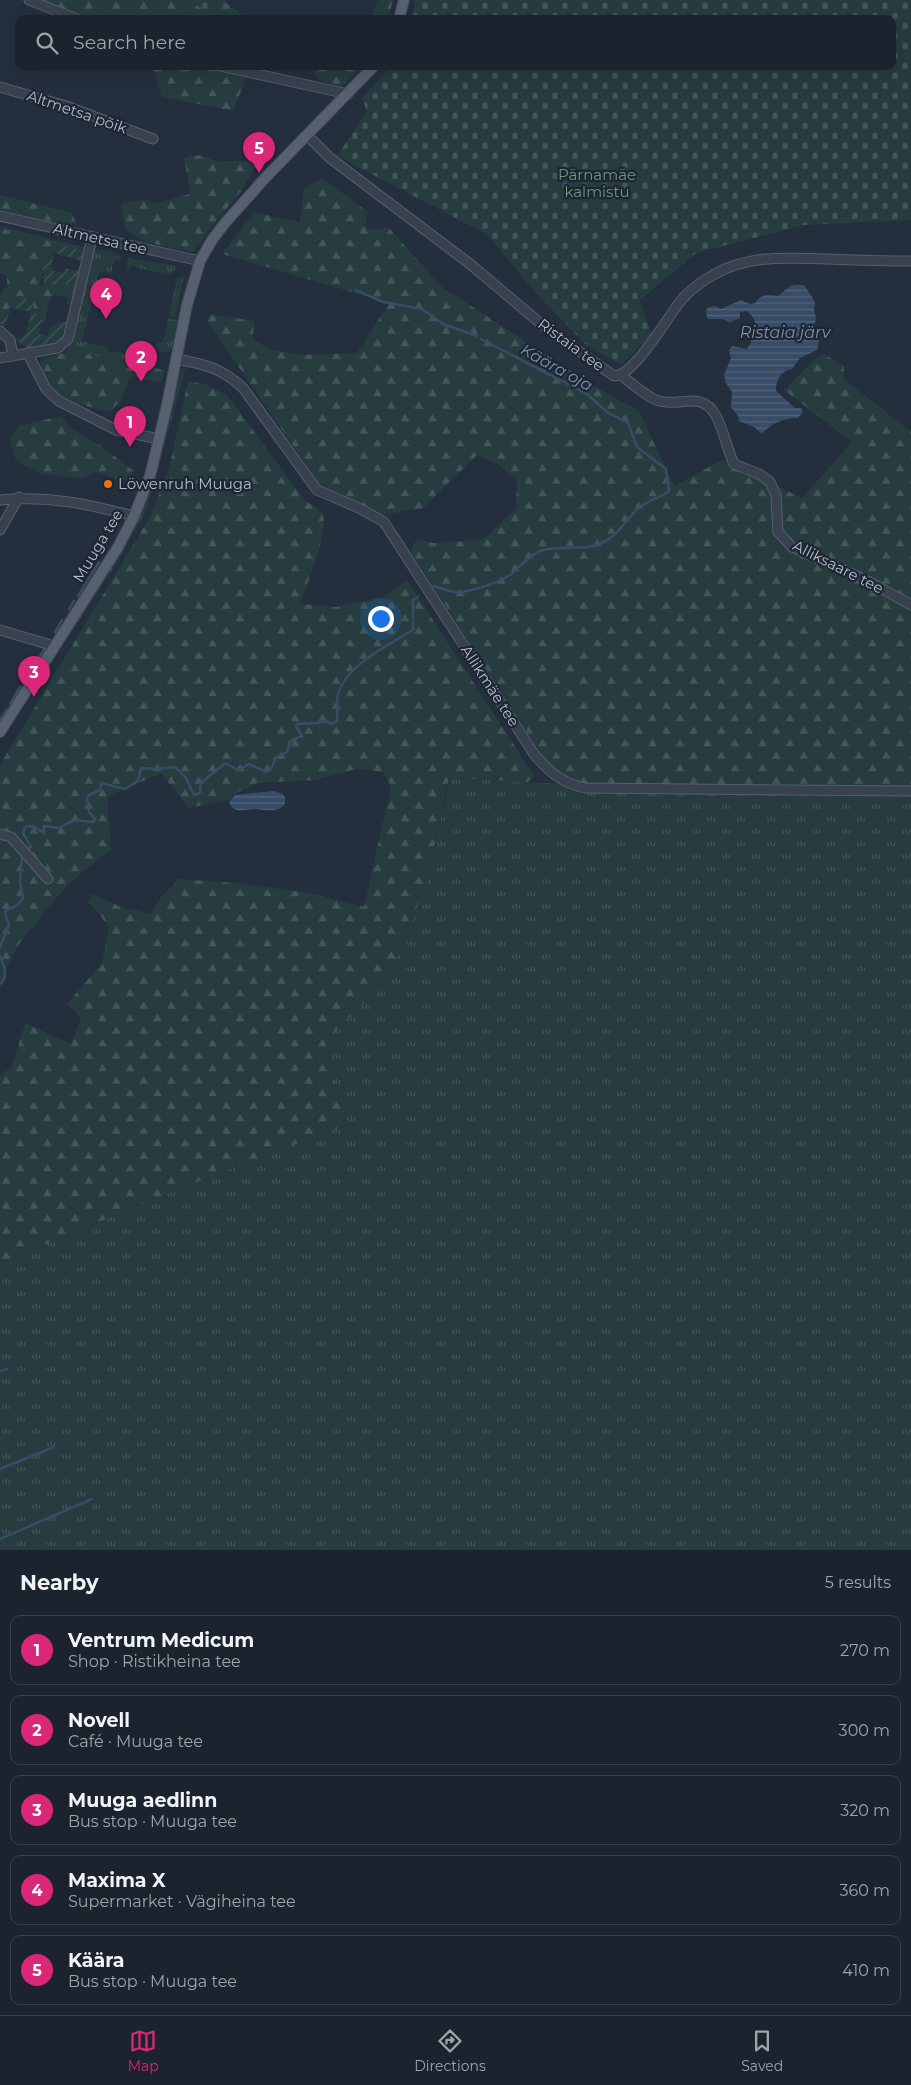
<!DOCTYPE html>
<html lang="en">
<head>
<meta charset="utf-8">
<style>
  body { margin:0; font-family:Montserrat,sans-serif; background:#242b36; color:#f1f3f6 }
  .you { position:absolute; left:380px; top:618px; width:18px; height:18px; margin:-12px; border:4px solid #fff; border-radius:50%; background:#1a73e8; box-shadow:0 0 0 8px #1a73e833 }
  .badge { display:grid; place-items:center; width:32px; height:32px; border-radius:50%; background:#db2777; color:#fff; font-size:16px; font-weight:700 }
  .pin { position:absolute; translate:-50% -41px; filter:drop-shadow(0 1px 2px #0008) }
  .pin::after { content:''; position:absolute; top:26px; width:18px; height:15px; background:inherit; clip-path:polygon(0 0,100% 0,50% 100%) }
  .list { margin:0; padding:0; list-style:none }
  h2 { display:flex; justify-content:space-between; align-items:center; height:65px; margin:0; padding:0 20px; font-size:21px }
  h2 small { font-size:16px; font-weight:400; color:#a0a4aa }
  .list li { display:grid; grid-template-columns:32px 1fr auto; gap:15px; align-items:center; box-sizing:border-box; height:70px; margin:0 10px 10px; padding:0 10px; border:1px solid #39404a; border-radius:10px }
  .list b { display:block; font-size:19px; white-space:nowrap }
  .list p { margin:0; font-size:16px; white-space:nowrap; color:#a0a4aa }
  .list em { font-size:16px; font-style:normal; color:#a0a4aa }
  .icon { flex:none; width:28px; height:28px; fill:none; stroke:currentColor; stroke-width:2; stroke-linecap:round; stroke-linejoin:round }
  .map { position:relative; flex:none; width:911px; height:1550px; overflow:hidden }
  .search { position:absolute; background:#1b232e; box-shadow:0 5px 20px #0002; left:15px; right:15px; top:15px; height:55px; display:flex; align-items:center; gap:12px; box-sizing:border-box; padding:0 18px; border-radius:10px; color:#a0a4aa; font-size:19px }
  .sheet { height:465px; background:#1b232e }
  nav { display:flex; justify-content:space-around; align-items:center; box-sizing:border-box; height:70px; border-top:1px solid #39404a; background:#1b232e; font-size:14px; color:#a0a4aa }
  nav a { display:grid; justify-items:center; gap:2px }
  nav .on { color:#db2777 }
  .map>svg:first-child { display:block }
  .grass { fill:url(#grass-tufts) }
  .forest { fill:url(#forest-firs) }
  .cemetery { fill:url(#cemetery-stones) }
  .garden { fill:url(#garden-furrows) }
  .water { fill:url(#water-rules) }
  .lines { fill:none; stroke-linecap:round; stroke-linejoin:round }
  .stream { stroke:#394c67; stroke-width:2.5 }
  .minor-casing { stroke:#565f6c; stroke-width:11 }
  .major-casing { stroke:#414a57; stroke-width:12 }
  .minor { stroke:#38414e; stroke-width:9 }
  .major { stroke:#56606e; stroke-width:10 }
  .food-dot { fill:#e8710a; stroke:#1d2633; stroke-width:2 }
  .labels { text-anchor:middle; stroke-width:4.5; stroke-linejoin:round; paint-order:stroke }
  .street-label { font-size:15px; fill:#b4bcc9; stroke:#1d2633 }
  .park-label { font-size:15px; fill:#6b9a76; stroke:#1d2633 }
  .poi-label { font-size:15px; fill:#b4bcc9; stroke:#1d2633; text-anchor:start }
  .water-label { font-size:16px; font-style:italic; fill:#7c92b1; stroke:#1d2633 }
</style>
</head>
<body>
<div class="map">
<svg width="911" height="1550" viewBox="0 0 911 1550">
  <defs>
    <pattern id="grass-tufts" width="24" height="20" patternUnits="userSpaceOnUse" patternTransform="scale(1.25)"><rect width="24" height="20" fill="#263c3f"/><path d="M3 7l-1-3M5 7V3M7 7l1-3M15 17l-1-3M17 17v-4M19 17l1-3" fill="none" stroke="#435659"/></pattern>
    <pattern id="forest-firs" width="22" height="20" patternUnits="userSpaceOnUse" patternTransform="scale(1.25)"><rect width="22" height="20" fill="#263c3f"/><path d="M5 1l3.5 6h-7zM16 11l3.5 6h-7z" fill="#435659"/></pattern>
    <pattern id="cemetery-stones" width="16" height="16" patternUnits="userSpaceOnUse" patternTransform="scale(1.25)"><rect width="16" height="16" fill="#263c3f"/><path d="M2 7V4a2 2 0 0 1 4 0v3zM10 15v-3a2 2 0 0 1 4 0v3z" fill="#435659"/></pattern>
    <pattern id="garden-furrows" width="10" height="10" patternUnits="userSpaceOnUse" patternTransform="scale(1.25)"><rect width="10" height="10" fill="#263c3f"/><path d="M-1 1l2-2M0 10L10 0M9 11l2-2" fill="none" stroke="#435659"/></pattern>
    <pattern id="water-rules" width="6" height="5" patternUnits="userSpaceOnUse" patternTransform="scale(1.25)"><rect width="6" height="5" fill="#394c67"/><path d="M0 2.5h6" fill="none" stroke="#53647b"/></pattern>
  </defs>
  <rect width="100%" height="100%" fill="#242f3e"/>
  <g class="grass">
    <path d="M 0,226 L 87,248 L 84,252 L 0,233 Z"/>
    <path d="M 92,249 L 112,252 L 122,257 L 120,261 L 114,260 L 111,273 L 100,271 L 95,287 L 84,284 Z"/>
    <path d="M 128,258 L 173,265 L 177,267 L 170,275 L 131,266 L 128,271 L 126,268 Z"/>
    <path d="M 188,275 L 173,348 L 169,352 L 161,352 L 157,348 L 157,342 L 163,343 L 168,318 L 177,320 Z"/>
    <path d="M 184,276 L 176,317 L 169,316 L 177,278 Z"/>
    <path d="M 84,286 L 95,288 L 82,341 L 108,348 L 108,351 L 114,353 L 115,351 L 156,359 L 156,368 L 73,351 L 67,352 Z"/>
    <path d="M 186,367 L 146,511 L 115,566 L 55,657 L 53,656 L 137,520 C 158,472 166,421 180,371 Z"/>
    <path d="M 450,778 L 544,783 L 911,792 L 911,1550 L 0,1550 L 0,1263 L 171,1192 L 346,1125 L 325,1042 L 387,980 L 425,887 Z"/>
  </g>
  <g class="forest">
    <path d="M 39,0 L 188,0 L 195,5 L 217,13 L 225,2 L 247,19 L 90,19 Z"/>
    <path d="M 378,0 L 393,0 L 388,19 L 370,19 Z"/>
    <path d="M 152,66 L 251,66 L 233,111 L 162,97 Z"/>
    <path d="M 316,66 L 361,66 L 342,87 L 320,80 L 315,75 Z"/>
    <path d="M 192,155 L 204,156 L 217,161 L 254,161 L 256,166 L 241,191 L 211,227 L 195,251 L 191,252 L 146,242 L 127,231 L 121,209 L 122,203 L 148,200 L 155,204 L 189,194 L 190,188 L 184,159 Z"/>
    <path d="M 322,178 L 368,212 L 365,227 L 375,230 L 388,227 L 442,287 L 597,388 L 639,411 L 674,486 L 722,460 L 802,498 L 852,442 L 784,390 L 822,353 L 844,366 L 844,379 L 911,432 L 911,792 L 578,783 L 562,775 L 543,757 L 411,552 L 414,543 L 420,540 L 433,543 L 482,540 L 516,509 L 517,481 L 497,464 L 477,455 L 423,508 L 394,513 L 374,515 L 329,498 L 207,321 L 210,314 L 254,321 L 253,339 L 268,349 L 303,355 L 357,353 L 389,303 L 222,254 L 254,212 L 300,223 L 304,189 Z"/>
    <path d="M 0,195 L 72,213 L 77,225 L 37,219 L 0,210 Z"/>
    <path d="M 0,229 L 60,244 L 59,251 L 47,257 L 39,286 C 51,286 64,280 74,288 L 74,293 L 70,298 L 55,295 L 50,297 L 45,320 L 40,319 L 35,312 L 33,303 L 26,298 L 16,305 L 10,306 L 4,319 L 0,319 L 0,296 L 7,286 L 7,277 L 0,273 Z"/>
    <path d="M 73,351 L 164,370 L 161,383 L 130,376 L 121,401 L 109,412 C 92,408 61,400 50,385 C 45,379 42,372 40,364 L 44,358 Z"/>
    <path d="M 188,381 L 207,385 L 228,396 L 305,501 C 312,505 320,508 323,516 C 328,532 306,587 300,604 L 336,607 L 383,597 L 407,580 L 534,776 L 528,782 L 449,778 L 425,887 L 387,980 L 325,1042 L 346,1125 L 171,1192 L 0,1263 L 0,1075 L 12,1067 L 25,1023 L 71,1044 L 81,1018 L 67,1004 L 102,963 L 109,926 L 88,901 L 92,894 L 121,907 L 151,914 L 161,897 L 179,879 L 236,883 L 309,893 L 364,907 L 391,786 L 383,772 L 356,769 L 315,780 L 257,783 L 234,794 L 228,800 L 189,808 L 161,773 L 107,797 L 111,849 L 68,884 L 18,945 L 0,983 L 0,765 L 150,517 L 169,469 Z"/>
    <path d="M 61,416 L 71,428 L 101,446 L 135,472 L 125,481 L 95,472 L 83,478 L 42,474 L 16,461 L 10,439 L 19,426 Z"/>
  </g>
  <g class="cemetery">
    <path d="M 188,0 L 227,0 L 217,13 L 195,5 Z"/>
    <path d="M 415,0 L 911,0 L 911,220 L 804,225 L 696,253 L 640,300 L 651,335 L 621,365 L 584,343 L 530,286 L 488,235 L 337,156 L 367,111 L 362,98 L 391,66 L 892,66 L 892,19 L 412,19 Z"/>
  </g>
  <g class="garden">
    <path d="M 61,246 L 85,251 L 82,261 L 54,253 L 51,270 L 64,273 L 65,268 L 80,271 L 72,305 L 67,304 L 68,298 L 74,293 L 74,288 C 65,281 54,285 43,286 L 44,279 L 42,278 L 44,275 L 42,265 L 53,253 L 59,251 Z"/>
    <path d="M 26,298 L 33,303 L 35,312 L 40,319 L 45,320 L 44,323 L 41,323 L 39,334 L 48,336 L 49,329 L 58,322 L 68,322 L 64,339 L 60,342 L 28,349 L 17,341 L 26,333 L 31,312 L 11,308 L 4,328 L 0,323 L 0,319 L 4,319 L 10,306 L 16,305 Z"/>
  </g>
  <g class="water">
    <path d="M 796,285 L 804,285 L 815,302 L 814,310 L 816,318 L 814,326 L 819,340 L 817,350 L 800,358 L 792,369 C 780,371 776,380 776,391 L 795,408 L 801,408 L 803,412 L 798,418 C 786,417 769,424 762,434 L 754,427 L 739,421 L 738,416 L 731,407 L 732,392 L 726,383 L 724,375 L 731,358 L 729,350 L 732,346 L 746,349 C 752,344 750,342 753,336 C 758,325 756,319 747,311 L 740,312 L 740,318 L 730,322 L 722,319 L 708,319 L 706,313 L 707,308 L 715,306 L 721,309 L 741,300 L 750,304 L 755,303 C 761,294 768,294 778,296 L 790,286 Z"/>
    <path d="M 274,791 L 283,794 L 285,798 L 285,804 C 276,814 265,809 254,809 C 249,809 243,811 238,810 C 233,809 231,806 229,802 L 235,795 Z"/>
  </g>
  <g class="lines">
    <g class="stream">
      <path d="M 356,290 L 383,302 L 422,309 L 443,324 L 477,336"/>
      <path d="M 434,586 C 441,588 449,592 456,592 C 468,593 500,582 510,575 C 520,567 528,556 540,551 C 558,545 576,550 593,546 C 618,540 622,522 639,508 C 648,500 660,498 669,491 L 666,469 L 637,447 L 628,423 L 607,412 L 587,394 L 481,339"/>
      <path d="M 78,596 L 99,562"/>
      <path d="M 69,609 L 74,601"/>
      <path d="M 55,632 L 62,620"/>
      <path d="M 25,679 L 46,647"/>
      <path d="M 10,704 L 20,687"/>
      <path d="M 0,720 L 7,709"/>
      <path d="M 26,850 L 31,847 L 23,833 L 25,827 L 33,826 L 44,833 L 44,826 L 59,828 L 74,820 L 93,822 L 95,819 L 89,812 L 87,799 L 89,795 L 100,790 L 101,783 L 125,789 L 138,781 L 141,768 L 157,769 L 175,767 L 186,778 L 194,795 L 200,793 L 201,783 L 224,764 L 227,764 L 238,770 L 249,764 L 266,772 C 273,769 273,765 275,758 L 287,752 L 290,741 L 302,736 L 296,726 L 297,724 L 316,723 L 325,721 L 332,724 L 337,721 C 338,713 336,702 338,694 C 346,665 389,645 413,630 L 413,600 L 418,597"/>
      <path d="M 0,947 L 9,925 L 5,912 C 10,906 16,910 23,898 L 20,882 L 22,854"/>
      <path d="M 0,956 C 4,966 9,976 0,984"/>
      <path d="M 0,1371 L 7,1369"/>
      <path d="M 0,1469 L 54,1447"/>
      <path d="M 0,1539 L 92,1499"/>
    </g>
    <defs>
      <g id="minor">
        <path d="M 29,0 L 77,19"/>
        <path d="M 220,66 L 348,94"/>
        <path d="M 0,87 L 66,106 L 153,139"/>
        <path d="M 307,135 L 330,158 L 470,264 L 546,328 L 614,376 C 635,376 669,314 683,298 C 692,289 702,281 713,275 C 749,254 788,258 827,259 C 855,260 883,261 911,261"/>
        <path d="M 0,216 L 200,261"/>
        <path d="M 0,331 L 10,340 L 13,356"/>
        <path d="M 28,354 L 46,389 L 59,401 L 116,430 L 159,439"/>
        <path d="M 0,358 L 58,348 L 68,339 L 92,238"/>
        <path d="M 176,359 C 204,364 222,368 243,388 L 317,490 L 359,508 L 384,522 L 534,754 C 549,772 562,783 585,788 L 911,791"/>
        <path d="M 621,375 C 630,382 648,398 659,401 C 680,407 702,390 716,416 C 724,431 727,449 734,464 L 759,474 L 770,482 L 776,495 L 778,532 L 792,547 L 870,582 L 911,605"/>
        <path d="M 0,500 C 49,495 87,504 134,516"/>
        <path d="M 0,530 L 19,497"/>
        <path d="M 0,630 L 54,646"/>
        <path d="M 0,834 L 11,837 L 48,879"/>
      </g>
      <g id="major">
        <path d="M 399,19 L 404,0"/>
        <path d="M 0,732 L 118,547 L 134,516 L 150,476 L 167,405 L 187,305 L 200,261 L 212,240 L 225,223 L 266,177 L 374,66"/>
      </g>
    </defs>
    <use href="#minor" class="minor-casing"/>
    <use href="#major" class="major-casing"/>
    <use href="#minor" class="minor"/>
    <use href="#major" class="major"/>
  </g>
  <circle class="food-dot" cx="108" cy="484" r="5"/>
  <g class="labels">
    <g class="street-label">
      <text transform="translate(77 112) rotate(19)" y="5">Altmetsa põik</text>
      <text transform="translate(100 239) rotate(13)" y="5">Altmetsa tee</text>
      <text transform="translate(571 345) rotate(36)" y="5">Ristaia tee</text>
      <text transform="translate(98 546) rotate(-59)" y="5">Muuga tee</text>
      <text transform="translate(838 567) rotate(27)" y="5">Alliksaare tee</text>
      <text transform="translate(490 686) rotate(57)" y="5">Allikmäe tee</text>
    </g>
    <g class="park-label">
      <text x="597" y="180">Pärnamäe<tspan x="597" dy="17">kalmistu</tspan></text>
    </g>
    <g class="poi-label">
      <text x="118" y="489">Löwenruh Muuga</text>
    </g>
    <g class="water-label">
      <text x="785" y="338">Ristaia järv</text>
      <text transform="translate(557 367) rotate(29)" y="6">Käära oja</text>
    </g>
  </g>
</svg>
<div class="you"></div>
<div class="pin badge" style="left:130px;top:447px">1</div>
<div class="pin badge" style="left:141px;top:382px">2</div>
<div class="pin badge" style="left:34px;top:697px">3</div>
<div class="pin badge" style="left:106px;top:319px">4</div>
<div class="pin badge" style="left:259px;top:173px">5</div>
<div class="search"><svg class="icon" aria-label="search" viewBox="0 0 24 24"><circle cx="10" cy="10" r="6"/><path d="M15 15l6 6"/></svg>Search here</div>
</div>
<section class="sheet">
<h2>Nearby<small>5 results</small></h2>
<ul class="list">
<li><span class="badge">1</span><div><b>Ventrum Medicum</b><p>Shop · Ristikheina tee</p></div><em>270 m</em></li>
<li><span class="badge">2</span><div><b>Novell</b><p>Café · Muuga tee</p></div><em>300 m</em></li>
<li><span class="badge">3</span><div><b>Muuga aedlinn</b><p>Bus stop · Muuga tee</p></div><em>320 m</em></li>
<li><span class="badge">4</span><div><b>Maxima X</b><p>Supermarket · Vägiheina tee</p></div><em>360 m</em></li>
<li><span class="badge">5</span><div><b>Käära</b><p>Bus stop · Muuga tee</p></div><em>410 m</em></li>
</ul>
</section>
<nav>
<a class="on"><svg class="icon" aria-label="map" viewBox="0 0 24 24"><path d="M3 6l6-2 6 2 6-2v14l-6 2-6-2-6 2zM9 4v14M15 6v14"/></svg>Map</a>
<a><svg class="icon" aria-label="directions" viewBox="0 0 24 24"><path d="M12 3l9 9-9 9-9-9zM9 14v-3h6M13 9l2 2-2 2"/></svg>Directions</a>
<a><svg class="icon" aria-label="saved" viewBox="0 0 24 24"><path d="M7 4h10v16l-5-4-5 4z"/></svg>Saved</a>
</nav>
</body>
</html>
